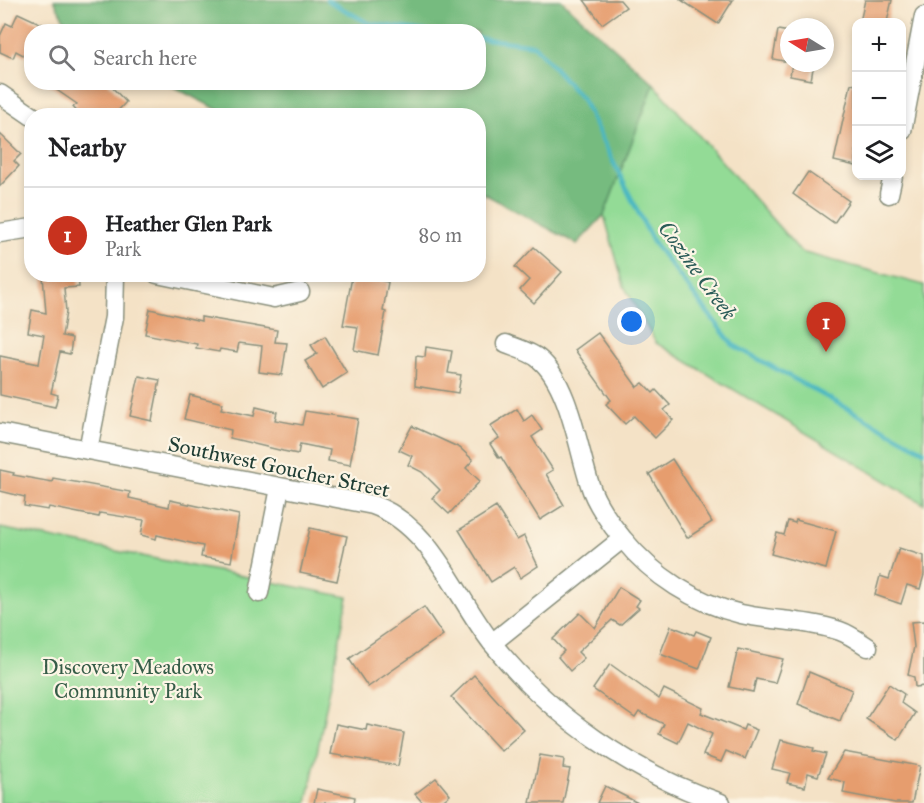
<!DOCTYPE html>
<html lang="en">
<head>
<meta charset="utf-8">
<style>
  body { margin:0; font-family:"IM FELL Great Primer",serif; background:#f6f6f6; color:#202124 }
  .controls { position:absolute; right:18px; top:18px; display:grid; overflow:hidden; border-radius:12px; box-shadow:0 3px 9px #0003 }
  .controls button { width:54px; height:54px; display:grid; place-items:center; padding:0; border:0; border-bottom:2px solid #e0e0e0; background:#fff; color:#202124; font:30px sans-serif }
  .compass { position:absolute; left:780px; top:18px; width:54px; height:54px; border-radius:50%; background:#fff; box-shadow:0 3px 9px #0003; rotate:281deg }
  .you { position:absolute; left:632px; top:322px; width:21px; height:21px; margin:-15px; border:4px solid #fff; border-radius:50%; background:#1a73e8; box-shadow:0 0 0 9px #1a73e833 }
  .badge { display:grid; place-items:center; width:39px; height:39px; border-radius:50%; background:#c8321e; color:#fff; font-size:20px; font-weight:700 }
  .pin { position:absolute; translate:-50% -50px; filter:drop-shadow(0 2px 3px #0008) }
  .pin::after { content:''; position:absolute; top:32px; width:21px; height:18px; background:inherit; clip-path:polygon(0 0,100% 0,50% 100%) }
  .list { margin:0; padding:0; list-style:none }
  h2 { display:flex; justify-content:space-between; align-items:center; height:78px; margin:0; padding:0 24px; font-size:26px }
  h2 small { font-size:20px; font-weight:400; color:#757577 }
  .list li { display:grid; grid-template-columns:39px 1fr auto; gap:18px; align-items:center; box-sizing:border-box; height:96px; padding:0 24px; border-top:2px solid #e0e0e0 }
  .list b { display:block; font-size:22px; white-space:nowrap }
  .list p { margin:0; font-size:20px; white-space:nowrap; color:#757577 }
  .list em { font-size:20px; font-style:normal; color:#757577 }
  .icon { flex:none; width:33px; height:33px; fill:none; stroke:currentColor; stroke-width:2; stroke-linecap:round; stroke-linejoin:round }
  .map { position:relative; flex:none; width:924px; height:803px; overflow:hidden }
  .search { position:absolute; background:#fff; box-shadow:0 3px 9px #0003; left:24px; top:24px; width:462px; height:66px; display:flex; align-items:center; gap:15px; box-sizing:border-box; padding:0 21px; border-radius:24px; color:#757577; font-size:22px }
  .panel { position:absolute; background:#fff; box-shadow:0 3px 9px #0003; left:24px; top:108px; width:462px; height:174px; border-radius:24px }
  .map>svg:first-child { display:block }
  .green { fill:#93db96; stroke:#598c65; stroke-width:1.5 }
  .forest { fill:#76bb7f; stroke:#4a7c5a; stroke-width:1.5 }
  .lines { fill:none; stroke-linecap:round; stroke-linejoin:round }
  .stream { stroke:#49b7c2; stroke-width:4.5 }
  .building { fill:#e69d6e }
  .minor-casing { stroke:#8a907d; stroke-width:21 }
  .minor { stroke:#fff; stroke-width:18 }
  .labels { text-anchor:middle; stroke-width:4.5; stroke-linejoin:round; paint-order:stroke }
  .street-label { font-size:21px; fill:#1f3d34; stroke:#fcf5e5 }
  .park-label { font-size:21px; fill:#365d48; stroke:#fcf5e5 }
  .water-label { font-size:22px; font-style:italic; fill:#2a5c58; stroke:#fcf5e5 }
</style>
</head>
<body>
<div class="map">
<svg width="924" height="803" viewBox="0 0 924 803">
  <rect width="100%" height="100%" fill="#fcf5e5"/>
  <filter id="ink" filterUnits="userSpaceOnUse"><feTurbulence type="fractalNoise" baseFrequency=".0167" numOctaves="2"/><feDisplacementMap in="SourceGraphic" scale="12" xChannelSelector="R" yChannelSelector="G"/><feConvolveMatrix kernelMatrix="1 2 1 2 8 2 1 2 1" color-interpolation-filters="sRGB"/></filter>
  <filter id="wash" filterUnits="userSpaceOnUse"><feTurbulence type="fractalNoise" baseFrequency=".008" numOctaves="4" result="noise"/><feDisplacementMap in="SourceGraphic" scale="24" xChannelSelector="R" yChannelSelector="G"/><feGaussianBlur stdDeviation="1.35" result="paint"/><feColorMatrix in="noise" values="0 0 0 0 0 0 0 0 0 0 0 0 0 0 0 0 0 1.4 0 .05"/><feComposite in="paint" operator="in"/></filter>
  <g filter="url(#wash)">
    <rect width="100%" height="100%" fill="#f4e2c6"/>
    <g class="green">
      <path d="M 654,84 L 801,252 L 924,285 L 924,504 L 656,343 L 624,286 L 604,215 Z"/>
      <path d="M 0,528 L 348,597 L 307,803 L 0,803 Z"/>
    </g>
    <path class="forest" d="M 54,0 L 561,0 L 654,84 L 604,215 L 577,244 L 479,191 L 478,116 L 228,115 L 166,83 L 478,82 L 478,32 L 70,31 Z"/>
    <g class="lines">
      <g class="stream">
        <path d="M 327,0 L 368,23 L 429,32"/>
        <path d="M 478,38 L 534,45 L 582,99 L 653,242 L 733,345 L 924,451"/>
      </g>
    </g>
    <g id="blocks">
      <g class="building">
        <path d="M 584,0 L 620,0 L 626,7 L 602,24 Z"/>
        <path d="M 681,0 L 733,0 L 718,24 Z"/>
        <path d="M 865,0 L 892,0 L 887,22 L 860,22 Z"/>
        <path d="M 18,13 L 59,32 L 32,32 L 32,41 L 25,56 L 16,51 L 13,58 L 0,52 L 0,36 L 6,23 L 12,26 Z"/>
        <path d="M 778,30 L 789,32 L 789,62 L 773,59 Z"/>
        <path d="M 792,63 L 814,63 L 811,80 L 790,76 Z"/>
        <path d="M 45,82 L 107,82 L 126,102 L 113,116 L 81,116 L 73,107 L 77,104 Z"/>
        <path d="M 851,84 L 856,85 L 856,166 L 834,161 Z"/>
        <path d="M 0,134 L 21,154 L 14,161 L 19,166 L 0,186 Z"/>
        <path d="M 808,172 L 849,201 L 834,223 L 793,194 Z"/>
        <path d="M 534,247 L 562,272 L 534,303 L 520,290 L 529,280 L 515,267 Z"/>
        <path d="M 48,274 L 78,274 L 79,287 L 64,288 L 66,312 L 62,336 L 72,338 L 70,354 L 60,352 L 51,393 L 58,395 L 55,407 L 0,395 L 0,356 L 39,364 L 44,335 L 28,332 L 32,310 L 46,313 L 43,276 Z"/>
        <path d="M 358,274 L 383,274 L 382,281 L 388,282 L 383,311 L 386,312 L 378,355 L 354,350 L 358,327 L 343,325 L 352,277 L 358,278 Z"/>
        <path d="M 150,309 L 201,321 L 201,317 L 277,330 L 275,342 L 287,343 L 282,375 L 259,372 L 262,346 L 239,343 L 237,352 L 220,349 L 219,352 L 196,348 L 197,344 L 145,334 Z"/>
        <path d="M 598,333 L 637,387 L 643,383 L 653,393 L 656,390 L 670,405 L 664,410 L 673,420 L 655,438 L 634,416 L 625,424 L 606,404 L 611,400 L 575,350 Z"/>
        <path d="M 325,336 L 347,373 L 322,389 L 305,361 L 317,354 L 311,345 Z"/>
        <path d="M 426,347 L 452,351 L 448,373 L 461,375 L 458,393 L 415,386 L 416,356 L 425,357 Z"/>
        <path d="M 139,376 L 160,380 L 152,421 L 130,416 Z"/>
        <path d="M 190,395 L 223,403 L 221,409 L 254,416 L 256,407 L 277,412 L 275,420 L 302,425 L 305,411 L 358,419 L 350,465 L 328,461 L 330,450 L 300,444 L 298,454 L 283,451 L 230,438 L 231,430 L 184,419 Z"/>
        <path d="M 517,409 L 524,421 L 532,415 L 542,430 L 532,437 L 553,470 L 546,474 L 564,505 L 540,520 L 501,457 L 499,458 L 490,444 L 499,438 L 490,426 Z"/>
        <path d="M 412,426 L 460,448 L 473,460 L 466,468 L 480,481 L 449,514 L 432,498 L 440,490 L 422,472 L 408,465 L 412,456 L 399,450 Z"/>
        <path d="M 672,459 L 712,522 L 687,538 L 649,474 Z"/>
        <path d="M 0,470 L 14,473 L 13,475 L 52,482 L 53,478 L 130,492 L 129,498 L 169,507 L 170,500 L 239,515 L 231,562 L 201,557 L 203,546 L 157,535 L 156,539 L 141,535 L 144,520 L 100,513 L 99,517 L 49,507 L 48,510 L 24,506 L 25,497 L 0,491 Z"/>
        <path d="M 496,507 L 517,540 L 524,536 L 538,566 L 520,578 L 514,567 L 491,582 L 459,530 Z"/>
        <path d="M 796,520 L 836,531 L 826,569 L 771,554 L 777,533 L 784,535 L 788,521 L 795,523 Z"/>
        <path d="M 310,528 L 347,536 L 337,581 L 300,573 Z"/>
        <path d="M 899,548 L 924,556 L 924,575 L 920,589 L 907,585 L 901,604 L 875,595 L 880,576 L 889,579 Z"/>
        <path d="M 619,587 L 640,600 L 636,606 L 639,608 L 620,625 L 612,620 L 578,652 L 584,658 L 570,671 L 558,657 L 564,651 L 553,639 L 580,613 L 595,628 Z"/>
        <path d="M 424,607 L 443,635 L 368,687 L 349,659 Z"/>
        <path d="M 924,621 L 924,686 L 915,687 L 914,677 L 908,675 L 914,647 L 911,622 Z"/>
        <path d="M 671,626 L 694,635 L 696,631 L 711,637 L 699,669 L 660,654 Z"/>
        <path d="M 738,649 L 783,659 L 775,683 L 756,679 L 753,692 L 729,687 Z"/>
        <path d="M 610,664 L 659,699 L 664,689 L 703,708 L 701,713 L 743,730 L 745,725 L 757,730 L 745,759 L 726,751 L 721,762 L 703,755 L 712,734 L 688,722 L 678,743 L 659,734 L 664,724 L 639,712 L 635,718 L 593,689 Z"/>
        <path d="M 809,672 L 852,690 L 840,721 L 798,704 Z"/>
        <path d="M 474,675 L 524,730 L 501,751 L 451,697 Z"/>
        <path d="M 889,684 L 904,694 L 901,703 L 915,713 L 898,740 L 866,719 Z"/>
        <path d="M 336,724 L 366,730 L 367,725 L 404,733 L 398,766 L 330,754 Z"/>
        <path d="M 781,740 L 814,748 L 813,751 L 826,754 L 818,776 L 808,773 L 805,787 L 787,783 L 790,773 L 772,769 Z"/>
        <path d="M 844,752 L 920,766 L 912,803 L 895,803 L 843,793 L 845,782 L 828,778 Z"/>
        <path d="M 540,755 L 564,759 L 563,768 L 570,769 L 563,803 L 530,803 Z"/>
        <path d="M 436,778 L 450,795 L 440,803 L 423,803 L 415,794 Z"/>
        <path d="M 605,786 L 638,803 L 597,803 Z"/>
        <path d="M 317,789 L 355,797 L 354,803 L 314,803 Z"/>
      </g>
    </g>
  </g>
  <g filter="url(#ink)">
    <use href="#blocks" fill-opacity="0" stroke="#8a907d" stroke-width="1.5"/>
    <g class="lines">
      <defs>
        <g id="minor">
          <path d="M 0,94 L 32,116"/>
          <path d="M 902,131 L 924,16"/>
          <path d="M 889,194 L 893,176"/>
          <path d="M 0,233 L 32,228"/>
          <path d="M 157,274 L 274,298 L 300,292"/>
          <path d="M 506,344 C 516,348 531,352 539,359 C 569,383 578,449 590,485 C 595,502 611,525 623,539 C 653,576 695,603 741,614 C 773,621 807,620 840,631 C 849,634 859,641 868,647"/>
          <path d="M 0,433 L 373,505 C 432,526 455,596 492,643 C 550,716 633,773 721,803"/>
          <path d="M 88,450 L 114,317 L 115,274"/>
          <path d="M 259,593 L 280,488"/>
          <path d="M 492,643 L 622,539"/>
        </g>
      </defs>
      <use href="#minor" class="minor-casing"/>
      <use href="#minor" class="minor"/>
    </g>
  </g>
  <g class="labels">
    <g class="street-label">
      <text transform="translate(279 467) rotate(12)" y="7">Southwest Goucher Street</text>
    </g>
    <g class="park-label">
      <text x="128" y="674">Discovery Meadows<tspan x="128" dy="24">Community Park</tspan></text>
    </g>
    <g class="water-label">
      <text transform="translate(698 270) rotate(54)" y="8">Cozine Creek</text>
    </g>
  </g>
</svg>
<div class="controls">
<button>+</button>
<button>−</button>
<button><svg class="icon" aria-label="layers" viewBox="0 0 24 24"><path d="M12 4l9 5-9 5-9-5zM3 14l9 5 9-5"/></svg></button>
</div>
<svg class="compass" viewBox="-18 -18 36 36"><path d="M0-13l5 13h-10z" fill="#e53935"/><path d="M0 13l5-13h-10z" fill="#757577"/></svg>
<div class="you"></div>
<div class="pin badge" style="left:826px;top:352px">1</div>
<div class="search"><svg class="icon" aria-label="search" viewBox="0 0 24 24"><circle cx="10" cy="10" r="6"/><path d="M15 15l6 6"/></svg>Search here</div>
<section class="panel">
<h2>Nearby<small></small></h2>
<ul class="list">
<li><span class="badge">1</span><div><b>Heather Glen Park</b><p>Park</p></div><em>80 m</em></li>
</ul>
</section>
</div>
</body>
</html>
